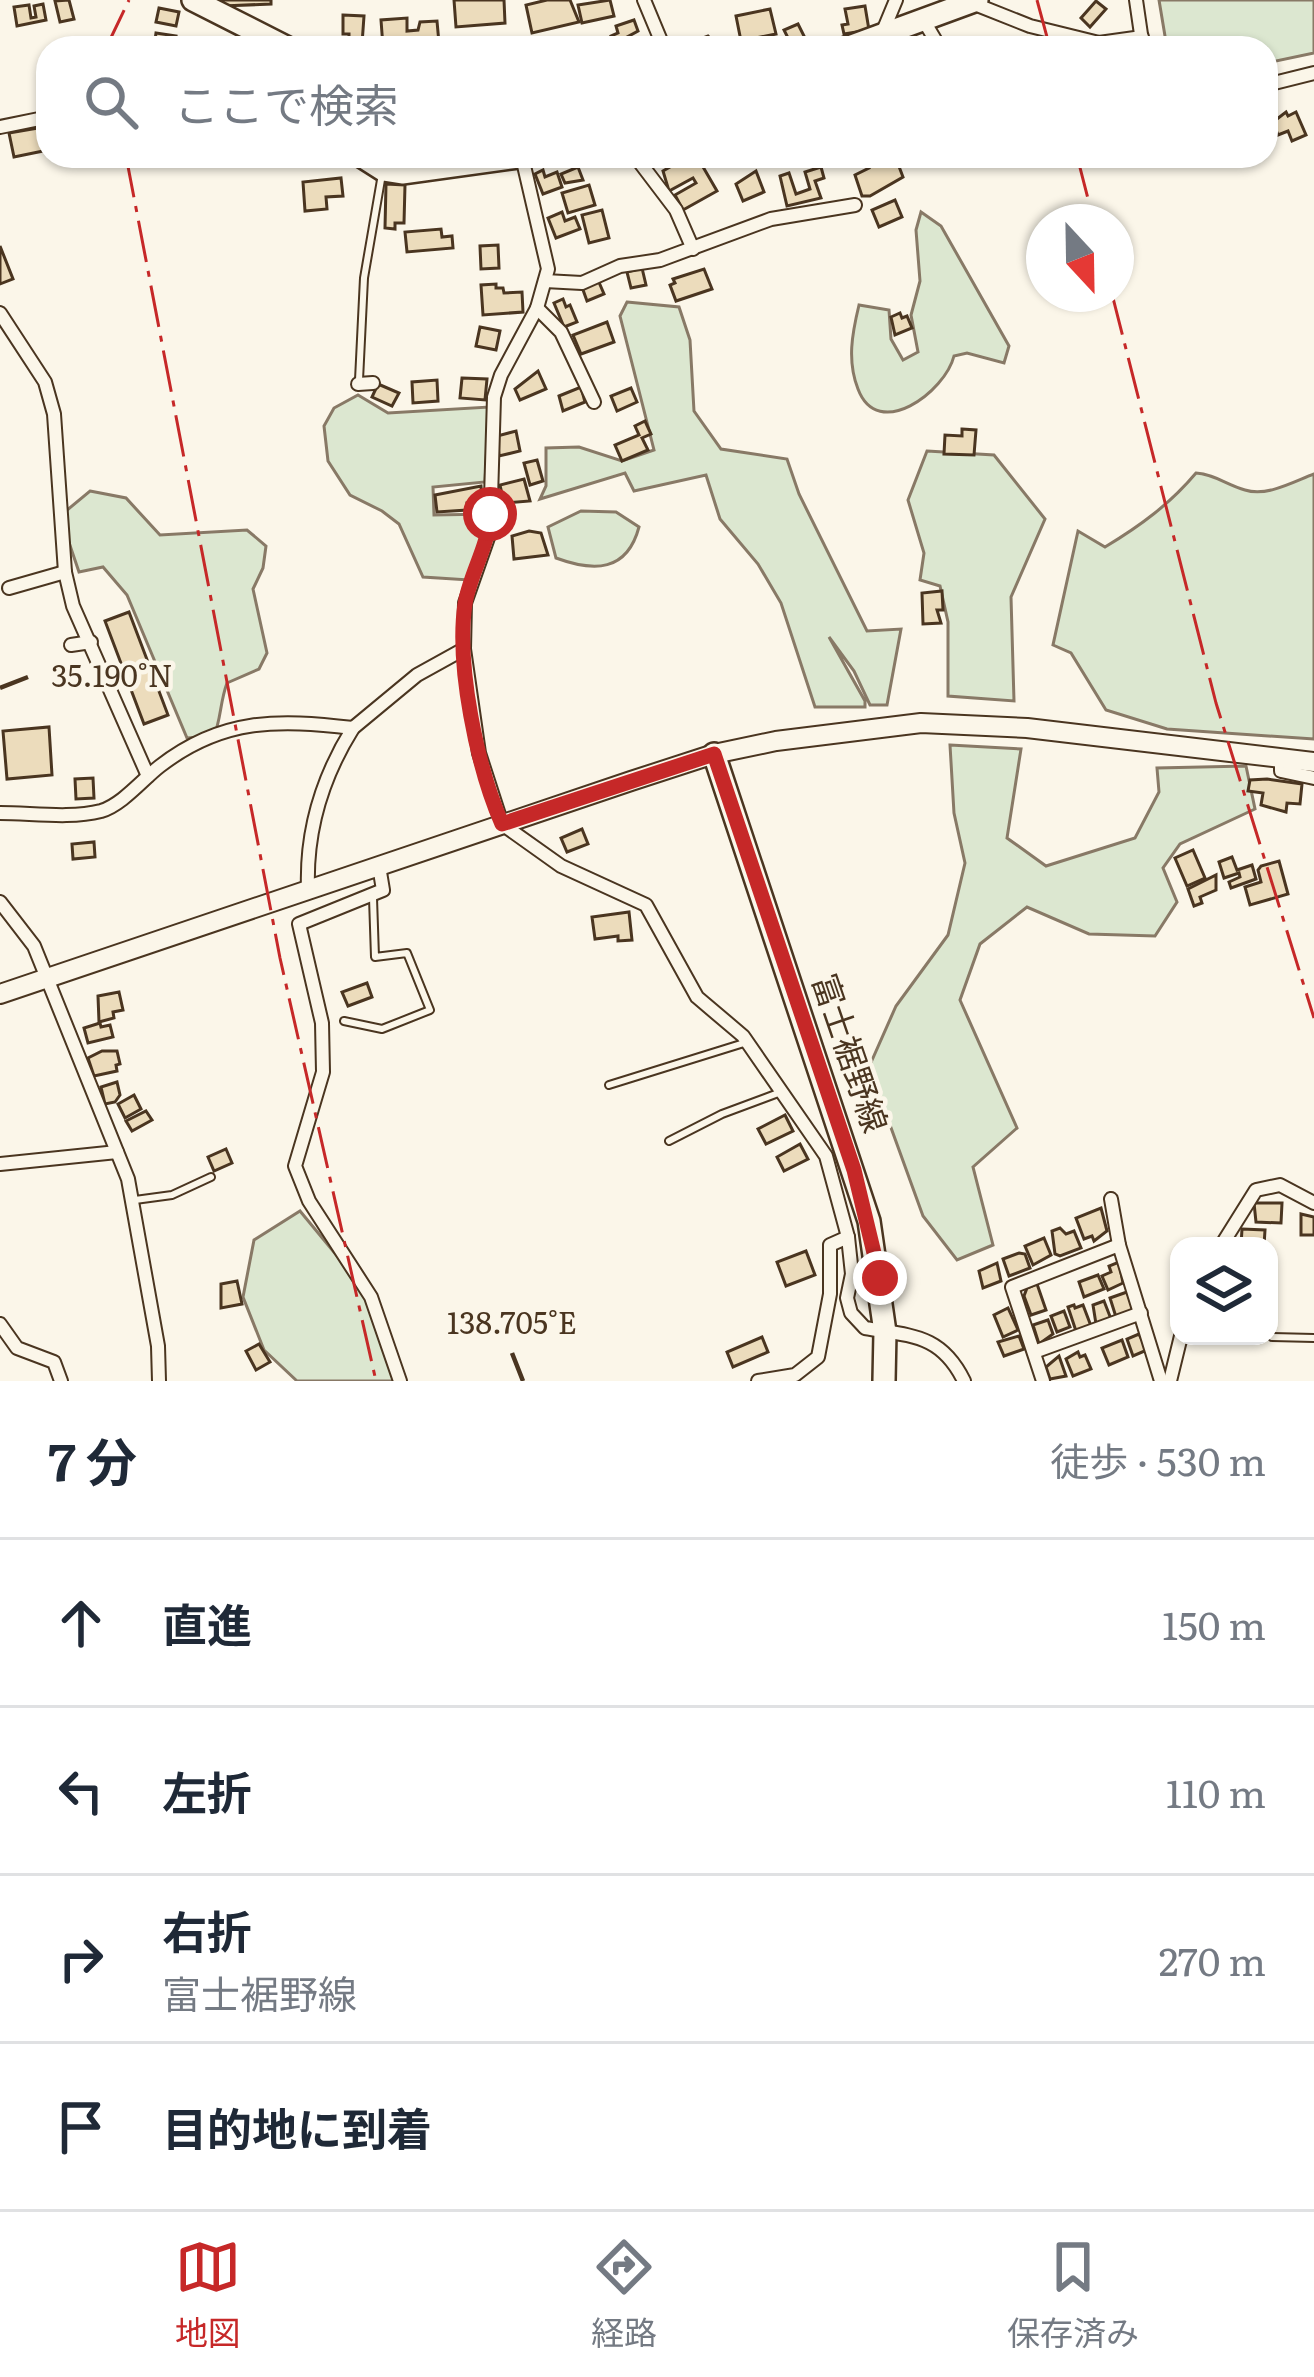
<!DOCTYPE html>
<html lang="ja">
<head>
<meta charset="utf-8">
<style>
  body { margin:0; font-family:Literata,"Noto Sans JP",serif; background:#f2f2f3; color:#1f2937 }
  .controls { position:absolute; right:36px; bottom:36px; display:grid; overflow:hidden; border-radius:24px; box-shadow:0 3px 9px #0004 }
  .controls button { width:108px; height:108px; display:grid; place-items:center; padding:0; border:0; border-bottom:3px solid #e0e1e3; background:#fff; color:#1f2937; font:60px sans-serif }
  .compass { position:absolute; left:1026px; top:204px; width:108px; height:108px; border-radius:50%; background:#fff; box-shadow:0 3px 9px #0004; rotate:158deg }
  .stop { position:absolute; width:36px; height:36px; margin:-27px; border:9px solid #c62828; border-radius:50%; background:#fff }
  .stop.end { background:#c62828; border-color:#fff; box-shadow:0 3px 12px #0008 }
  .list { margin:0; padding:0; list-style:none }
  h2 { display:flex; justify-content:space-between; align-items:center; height:156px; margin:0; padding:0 48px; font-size:51px }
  h2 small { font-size:39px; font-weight:400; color:#747a83 }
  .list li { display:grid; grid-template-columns:78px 1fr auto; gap:36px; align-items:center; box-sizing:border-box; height:168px; padding:0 48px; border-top:3px solid #e0e1e3 }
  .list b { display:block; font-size:45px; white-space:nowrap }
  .list p { margin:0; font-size:39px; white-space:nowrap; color:#747a83 }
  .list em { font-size:39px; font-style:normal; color:#747a83 }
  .icon { flex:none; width:66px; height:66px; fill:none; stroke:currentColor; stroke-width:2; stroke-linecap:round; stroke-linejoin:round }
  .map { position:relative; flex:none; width:1314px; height:1381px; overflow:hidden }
  .search { position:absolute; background:#fff; box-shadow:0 3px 9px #0004; left:36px; right:36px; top:36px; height:132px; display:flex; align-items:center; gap:30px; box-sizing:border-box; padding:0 42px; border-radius:36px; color:#747a83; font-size:45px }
  .sheet { height:828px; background:#fff }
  nav { display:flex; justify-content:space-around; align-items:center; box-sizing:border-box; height:168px; border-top:3px solid #e0e1e3; background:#fff; font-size:33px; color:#747a83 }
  nav a { display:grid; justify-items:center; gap:6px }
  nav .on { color:#c62828 }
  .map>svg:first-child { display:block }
  .green { fill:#dce7d0; stroke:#887966; stroke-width:3 }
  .building { fill:#ecdcbc; stroke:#4a3520; stroke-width:3 }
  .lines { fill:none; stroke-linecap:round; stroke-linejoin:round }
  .lane-casing { stroke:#4a3520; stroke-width:10 }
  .street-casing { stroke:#4a3520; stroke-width:16 }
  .secondary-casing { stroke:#4a3520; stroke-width:22 }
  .primary-casing { stroke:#4a3520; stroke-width:26 }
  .lane { stroke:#fbf6e9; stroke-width:6 }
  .street { stroke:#fbf6e9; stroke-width:12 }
  .secondary { stroke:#fbf6e9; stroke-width:18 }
  .primary { stroke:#fbf6e9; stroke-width:21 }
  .power { stroke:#c62828; stroke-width:3; stroke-dasharray:42 9 6 9; stroke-linecap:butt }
  .route { stroke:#c62828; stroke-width:15 }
  .ticks { fill:none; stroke:#4a3520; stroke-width:4.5 }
  .labels { text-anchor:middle; stroke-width:9; stroke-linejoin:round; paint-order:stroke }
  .street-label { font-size:33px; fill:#4a3520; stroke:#fbf6e9 }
  .ticks-label { font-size:30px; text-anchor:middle; fill:#4a3520; stroke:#fbf6e9; stroke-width:9; stroke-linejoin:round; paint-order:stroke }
</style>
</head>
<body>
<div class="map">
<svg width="1314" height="1381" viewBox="0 0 1314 1381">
  <rect width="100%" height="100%" fill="#fbf6e9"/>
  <g class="green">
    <path d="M 1159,0 L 1314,0 L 1314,53 L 1266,63 L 1266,48 L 1167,48 Z"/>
    <path d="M 921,212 L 941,226 L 1009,346 L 1004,363 L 967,353 L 954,356 C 945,392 878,442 858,389 C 847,361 852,334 859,305 L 889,310 L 891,339 L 903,360 L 918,352 L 911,315 L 920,281 L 916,230 Z"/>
    <path d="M 627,302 L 679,307 L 690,340 L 694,411 L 721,449 L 787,459 L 799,494 L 867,631 L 901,629 L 887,705 L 870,705 L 854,671 L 829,637 L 865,701 L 865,707 L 815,707 L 781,603 L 758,564 L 720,519 L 706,475 L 634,491 L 625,473 L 540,499 L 546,486 L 546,448 L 579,447 L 622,461 L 654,450 L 620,316 Z"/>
    <path d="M 358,395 L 388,413 L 489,407 L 485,482 L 433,487 L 434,515 L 490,514 L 469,580 L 423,577 L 399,524 L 382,511 L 350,495 L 328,461 L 324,426 L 334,408 Z"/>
    <path d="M 927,451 L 994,455 L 1045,519 L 1011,597 L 1014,701 L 948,696 L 948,622 L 940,586 L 920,580 L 924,553 L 908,500 Z"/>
    <path d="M 1196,473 C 1214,474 1227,485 1245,490 C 1267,497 1293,482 1314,474 L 1314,739 L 1167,729 L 1106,710 L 1071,653 L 1053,645 L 1078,531 L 1105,547 C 1140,526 1170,504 1196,473 Z"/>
    <path d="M 90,491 L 126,498 L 160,535 L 247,530 L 266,546 L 263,568 L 253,589 L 267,653 L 259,669 L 227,683 C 220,702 221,719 214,736 L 187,738 L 127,595 L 103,567 L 79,572 L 60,516 Z"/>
    <path d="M 581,511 L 616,512 L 639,527 C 627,572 594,572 556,558 L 548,527 Z"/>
    <path d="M 950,745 L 1021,749 L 1007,838 L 1046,866 L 1135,838 L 1159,792 L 1157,768 L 1246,766 L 1255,809 L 1180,844 L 1163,868 L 1177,902 L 1155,936 L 1089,934 L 1027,907 L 980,944 L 960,1000 L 1017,1128 L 973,1167 L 993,1245 L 957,1260 L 923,1216 L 869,1067 L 896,1006 L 948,935 L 965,863 L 954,813 Z"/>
    <path d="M 300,1211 L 371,1297 L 400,1381 L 297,1381 L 264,1350 L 243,1297 L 254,1240 Z"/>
  </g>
  <g class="building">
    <path d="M 69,0 L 74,19 L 60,22 L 55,1 Z"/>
    <path d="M 223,0 L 271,0 L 271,4 L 223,6 Z"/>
    <path d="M 454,0 L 504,0 L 505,23 L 456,27 Z"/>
    <path d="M 547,0 L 570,0 L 579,22 L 532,33 L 526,5 Z"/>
    <path d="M 610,0 L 614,16 L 582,23 L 578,5 Z"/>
    <path d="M 1096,1 L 1106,9 L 1090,27 L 1081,18 Z"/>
    <path d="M 43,4 L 46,20 L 17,26 L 14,7 L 29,5 L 31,18 L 36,17 L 34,6 Z"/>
    <path d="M 865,6 L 869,30 L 844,34 L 842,25 L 848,24 L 845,9 Z"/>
    <path d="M 159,8 L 179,12 L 176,26 L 156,22 Z"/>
    <path d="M 770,9 L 776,34 L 741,41 L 736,16 Z"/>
    <path d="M 343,15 L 364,16 L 362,44 L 349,43 L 349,34 L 343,34 Z"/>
    <path d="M 407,18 L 407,31 L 418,30 L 420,22 L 437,21 L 439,43 L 383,47 L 381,20 Z"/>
    <path d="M 634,20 L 638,31 L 614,44 L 611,36 L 618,33 L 616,26 Z"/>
    <path d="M 798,24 L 809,46 L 805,48 L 793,48 L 784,30 Z"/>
    <path d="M 156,33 L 176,36 L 174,48 L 154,47 Z"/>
    <path d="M 708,36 L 715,43 L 726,40 L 728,48 L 677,48 Z"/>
    <path d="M 1286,112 L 1288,116 L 1296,112 L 1306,135 L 1292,141 L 1288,131 L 1278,135 L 1273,122 Z"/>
    <path d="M 44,127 L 48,150 L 14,157 L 9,133 Z"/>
    <path d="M 864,156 L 895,156 L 903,177 L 870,196 L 862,196 L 855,175 L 869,168 Z"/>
    <path d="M 684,159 L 688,166 L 699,160 L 717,191 L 683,210 L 675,195 L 696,183 L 693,178 L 669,191 L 663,171 Z"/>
    <path d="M 578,167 L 583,180 L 565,183 L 561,174 Z"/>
    <path d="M 821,167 L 824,178 L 815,181 L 821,198 L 787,206 L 780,176 L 789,173 L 796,194 L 810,189 L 805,172 Z"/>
    <path d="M 543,170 L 545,177 L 557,172 L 562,187 L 543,194 L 535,174 Z"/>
    <path d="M 756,171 L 764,192 L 743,201 L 736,184 Z"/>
    <path d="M 341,178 L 343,196 L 326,197 L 327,209 L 305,211 L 303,182 Z"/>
    <path d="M 386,184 L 405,185 L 404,223 L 395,223 L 395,229 L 385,228 Z"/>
    <path d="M 589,185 L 595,205 L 568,213 L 562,193 Z"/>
    <path d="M 895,200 L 902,217 L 879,227 L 872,210 Z"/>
    <path d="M 602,210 L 609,238 L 589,243 L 582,215 Z"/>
    <path d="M 562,212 L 565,221 L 575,217 L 580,229 L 556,238 L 548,218 Z"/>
    <path d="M 441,229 L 442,237 L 452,236 L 453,248 L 407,252 L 405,232 Z"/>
    <path d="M 498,245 L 499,268 L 481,269 L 480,246 Z"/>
    <path d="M 0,246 L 13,279 L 0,284 Z"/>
    <path d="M 642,268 L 646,285 L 631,288 L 627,272 Z"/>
    <path d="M 704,269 L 712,289 L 676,301 L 670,285 L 675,283 L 673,279 Z"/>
    <path d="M 598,280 L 604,294 L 587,301 L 582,287 Z"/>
    <path d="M 496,284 L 496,288 L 503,288 L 504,293 L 522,292 L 523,312 L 483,315 L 481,285 Z"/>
    <path d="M 563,299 L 566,307 L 570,305 L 577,322 L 564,327 L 554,303 Z"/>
    <path d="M 900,313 L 902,318 L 907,316 L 912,328 L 895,335 L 891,317 Z"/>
    <path d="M 607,322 L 614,342 L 581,354 L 573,335 Z"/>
    <path d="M 480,327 L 500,331 L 496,350 L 476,346 Z"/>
    <path d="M 538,371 L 546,389 L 520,400 L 515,389 Z"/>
    <path d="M 462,378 L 487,379 L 485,400 L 460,398 Z"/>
    <path d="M 437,380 L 438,401 L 413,403 L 412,382 Z"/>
    <path d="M 378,384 L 399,393 L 392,406 L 372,397 Z"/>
    <path d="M 581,387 L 585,402 L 563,411 L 559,396 Z"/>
    <path d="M 631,388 L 637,402 L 617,411 L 611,396 Z"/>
    <path d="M 645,421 L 651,434 L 642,438 L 648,450 L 622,461 L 615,445 L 639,435 L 635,426 Z"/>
    <path d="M 962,429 L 976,430 L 974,455 L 944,454 L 945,435 L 962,436 Z"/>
    <path d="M 516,431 L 520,451 L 499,456 L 497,436 Z"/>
    <path d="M 537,460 L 543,481 L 530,485 L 524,463 Z"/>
    <path d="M 524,479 L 530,501 L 504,503 L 500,485 Z"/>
    <path d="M 481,486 L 483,509 L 473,510 L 473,503 L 467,503 L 467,510 L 437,512 L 435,495 Z"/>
    <path d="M 529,531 L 541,533 L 548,555 L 514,559 L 512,536 Z"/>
    <path d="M 942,591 L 943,610 L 937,610 L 941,623 L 923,624 L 922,593 Z"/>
    <path d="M 129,612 L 168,715 L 144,724 L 105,621 Z"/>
    <path d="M 49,727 L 52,775 L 7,779 L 3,731 Z"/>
    <path d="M 93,778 L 94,798 L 76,799 L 75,779 Z"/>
    <path d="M 1267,779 L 1302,784 L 1300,804 L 1287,803 L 1286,812 L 1261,805 L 1263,793 L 1248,791 L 1250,780 Z"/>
    <path d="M 582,829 L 588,844 L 567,852 L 561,838 Z"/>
    <path d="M 94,842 L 95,857 L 73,859 L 72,844 Z"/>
    <path d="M 1193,850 L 1205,878 L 1187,886 L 1175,858 Z"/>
    <path d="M 1232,857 L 1237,870 L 1252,865 L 1256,879 L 1231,888 L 1229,882 L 1240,877 L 1239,873 L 1224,878 L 1219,862 Z"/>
    <path d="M 1279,861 L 1288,894 L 1250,905 L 1245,887 L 1261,882 L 1258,870 L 1261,866 Z"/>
    <path d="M 1216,875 L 1216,890 L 1200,897 L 1202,903 L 1194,906 L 1188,889 Z"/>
    <path d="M 629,912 L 632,940 L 618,941 L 618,936 L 595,939 L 592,917 Z"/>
    <path d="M 367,983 L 372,997 L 348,1006 L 342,992 Z"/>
    <path d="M 119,992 L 123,1010 L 113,1012 L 114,1018 L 99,1022 L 98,996 Z"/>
    <path d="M 100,1023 L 101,1027 L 110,1025 L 113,1037 L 88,1043 L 84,1028 Z"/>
    <path d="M 102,1051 L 117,1051 L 120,1064 L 116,1065 L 117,1071 L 94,1076 L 88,1058 Z"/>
    <path d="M 117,1082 L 120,1095 L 115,1102 L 105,1104 L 101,1087 Z"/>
    <path d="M 134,1095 L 141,1109 L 125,1118 L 118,1104 Z"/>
    <path d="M 146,1111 L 152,1120 L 132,1131 L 126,1121 Z"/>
    <path d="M 785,1115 L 793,1131 L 766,1144 L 758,1129 Z"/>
    <path d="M 800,1144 L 808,1159 L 784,1171 L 777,1157 Z"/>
    <path d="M 226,1149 L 232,1163 L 214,1171 L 208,1157 Z"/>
    <path d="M 1254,1203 L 1282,1203 L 1281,1223 L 1256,1222 Z"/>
    <path d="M 1101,1208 L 1107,1231 L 1094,1241 L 1092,1236 L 1084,1239 L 1076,1218 Z"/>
    <path d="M 1301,1214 L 1314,1217 L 1314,1235 L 1301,1235 Z"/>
    <path d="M 1060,1228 L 1066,1234 L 1074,1231 L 1081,1248 L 1060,1256 L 1055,1254 L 1052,1231 Z"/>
    <path d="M 1242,1229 L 1265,1230 L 1264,1246 L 1241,1246 Z"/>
    <path d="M 1044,1238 L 1051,1255 L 1033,1265 L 1025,1246 Z"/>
    <path d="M 806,1251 L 815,1275 L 786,1286 L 777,1262 Z"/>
    <path d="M 1019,1253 L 1025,1254 L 1030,1268 L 1009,1276 L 1003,1259 Z"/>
    <path d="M 1119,1262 L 1123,1283 L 1108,1290 L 1102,1276 L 1111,1272 L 1109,1266 Z"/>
    <path d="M 997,1263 L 1001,1281 L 983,1288 L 979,1271 Z"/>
    <path d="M 1098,1275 L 1104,1289 L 1084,1297 L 1079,1282 Z"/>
    <path d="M 237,1281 L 242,1304 L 221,1308 L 221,1284 Z"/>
    <path d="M 1037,1284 L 1046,1310 L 1031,1315 L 1024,1296 L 1027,1288 Z"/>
    <path d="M 1127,1292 L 1134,1311 L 1116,1317 L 1110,1298 Z"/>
    <path d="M 1104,1301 L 1111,1319 L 1096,1324 L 1093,1305 Z"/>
    <path d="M 1074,1305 L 1075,1308 L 1083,1305 L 1091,1326 L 1076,1331 L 1068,1307 Z"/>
    <path d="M 1008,1308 L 1018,1330 L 1003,1337 L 994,1315 Z"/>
    <path d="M 1064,1311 L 1070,1327 L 1057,1332 L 1051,1316 Z"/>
    <path d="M 1048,1320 L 1053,1334 L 1039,1344 L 1033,1325 Z"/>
    <path d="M 1139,1334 L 1147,1350 L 1133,1356 L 1127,1339 Z"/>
    <path d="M 1019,1336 L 1024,1349 L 1004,1356 L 998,1342 Z"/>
    <path d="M 762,1337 L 768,1352 L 733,1367 L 727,1352 Z"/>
    <path d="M 1122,1340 L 1128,1357 L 1109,1365 L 1102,1348 Z"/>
    <path d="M 259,1344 L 270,1362 L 256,1370 L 246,1351 Z"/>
    <path d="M 1078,1352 L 1080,1357 L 1085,1355 L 1091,1369 L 1073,1376 L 1066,1359 Z"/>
    <path d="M 1059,1356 L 1066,1376 L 1050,1379 L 1046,1367 Z"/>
  </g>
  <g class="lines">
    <defs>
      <g id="lane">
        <path d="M 359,380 L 364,278 L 382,174"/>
        <path d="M 344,1021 L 382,1029 L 430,1010 L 407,953 L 375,957 L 373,898"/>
        <path d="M 609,1085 L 744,1043"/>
        <path d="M 669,1141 L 722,1114 L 781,1092"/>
        <path d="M 135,1200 L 172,1195 L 211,1177"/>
        <path d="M 1272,1337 L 1314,1338"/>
      </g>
      <g id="street">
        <path d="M 644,0 L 664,48"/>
        <path d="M 1136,0 L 1143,48"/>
        <path d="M 972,3 L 1030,26 L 1099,43 L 1142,37"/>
        <path d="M 924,21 L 940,48"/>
        <path d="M 881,36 L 896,0"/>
        <path d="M 1266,85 L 1314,73"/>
        <path d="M 0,127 L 44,118"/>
        <path d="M 635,156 L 676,210 L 693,249"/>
        <path d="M 522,157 L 548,269 L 537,308 L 501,375 L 494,397 L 490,532 L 465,603 L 464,649 L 479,753 L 502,824 L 561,866 L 646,905 L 697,997 L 743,1036 L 826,1156 L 848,1237 L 852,1274 L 847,1298 L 851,1313 L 865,1328 C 911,1336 941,1334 964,1381"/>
        <path d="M 545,281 L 582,283 L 620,266 L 660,260 L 771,219 L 855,205"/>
        <path d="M 537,308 L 561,332 L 594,402"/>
        <path d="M 0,313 L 45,382 L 54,414 L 65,572 L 73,606 L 148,776"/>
        <path d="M 358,384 L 373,383"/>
        <path d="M 9,588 L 65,572"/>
        <path d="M 71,645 L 91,642"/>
        <path d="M 1281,758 L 1281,771 L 1314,778"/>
        <path d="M 0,813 C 32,813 70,819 101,811 C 122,805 143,779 160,766 C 222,718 278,719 353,728 L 417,675 L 464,649"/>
        <path d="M 379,866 L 383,890 L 299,924 L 322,1023 L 323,1072 L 295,1166 L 309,1201 L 371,1297 L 400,1381"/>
        <path d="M 308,888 C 306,831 323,776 353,728"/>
        <path d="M 0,902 L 34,946 L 128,1179 L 158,1346 L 159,1381"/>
        <path d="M 0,1164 L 117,1152"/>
        <path d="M 1111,1199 L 1119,1245 L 1161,1381"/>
        <path d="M 1221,1246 L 1256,1190 L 1280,1185 L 1314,1203"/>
        <path d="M 0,1324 L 17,1348 L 54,1362 L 61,1381"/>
        <path d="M 1034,1352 L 1141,1313"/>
        <path d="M 758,1381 L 795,1375 L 818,1357 L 830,1294 L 830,1245 L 848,1237"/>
        <path d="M 1043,1381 L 1012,1287 L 1119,1245"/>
        <path d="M 1170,1381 L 1181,1336"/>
      </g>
      <path id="secondary" d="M 0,994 L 631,781 L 714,754 L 776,741 L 921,723 L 1027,728 L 1314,762"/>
      <g id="primary">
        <path d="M 193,0 L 288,48"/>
        <path d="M 846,48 L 977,0"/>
        <path d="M 361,156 L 383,170 L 402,173 L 526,156"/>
        <path d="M 714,754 L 869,1221 L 885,1332 L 884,1381"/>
      </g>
    </defs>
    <use href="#lane" class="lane-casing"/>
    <use href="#street" class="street-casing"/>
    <use href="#secondary" class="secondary-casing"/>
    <use href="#primary" class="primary-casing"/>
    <use href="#lane" class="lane"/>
    <use href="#street" class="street"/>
    <use href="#secondary" class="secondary"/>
    <use href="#primary" class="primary"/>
    <g class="power">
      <path d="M 1037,0 L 1050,48"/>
      <path d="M 106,48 L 129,0"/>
      <path d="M 126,156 L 280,958 L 376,1381"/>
      <path d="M 1077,156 L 1094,222"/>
      <path d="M 1112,294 L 1216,703 L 1314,1018"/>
    </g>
  </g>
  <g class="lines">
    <path class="route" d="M 490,514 C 489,546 470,573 465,604 C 456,665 477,767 502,824 L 714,754 L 854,1170 L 880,1278"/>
  </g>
  <path class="ticks" d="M 0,688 L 28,677M 512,1353 L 523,1381"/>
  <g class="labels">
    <g class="street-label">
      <text transform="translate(850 1053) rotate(71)" y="12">富士裾野線</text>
    </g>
  </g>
  <g class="ticks-label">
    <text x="112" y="687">35.190°N</text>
    <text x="512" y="1334">138.705°E</text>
  </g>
</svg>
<div class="controls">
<button><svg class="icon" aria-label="layers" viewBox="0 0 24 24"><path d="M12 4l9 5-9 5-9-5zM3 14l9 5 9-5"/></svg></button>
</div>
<svg class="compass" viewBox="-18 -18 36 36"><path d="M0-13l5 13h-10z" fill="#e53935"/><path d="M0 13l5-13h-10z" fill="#747a83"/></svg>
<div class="stop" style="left:490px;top:514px"></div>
<div class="stop end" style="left:880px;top:1278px"></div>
<div class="search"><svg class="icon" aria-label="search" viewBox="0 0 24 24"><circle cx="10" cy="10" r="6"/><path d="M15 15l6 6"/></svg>ここで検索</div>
</div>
<section class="sheet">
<h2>7 分<small>徒歩 · 530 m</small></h2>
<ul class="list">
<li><svg class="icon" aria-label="ahead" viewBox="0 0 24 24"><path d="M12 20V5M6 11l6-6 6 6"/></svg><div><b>直進</b></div><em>150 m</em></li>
<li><svg class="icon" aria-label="left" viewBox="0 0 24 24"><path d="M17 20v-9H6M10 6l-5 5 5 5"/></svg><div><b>左折</b></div><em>110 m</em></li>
<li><svg class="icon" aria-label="right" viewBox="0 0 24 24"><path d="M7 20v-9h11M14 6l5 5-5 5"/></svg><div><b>右折</b><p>富士裾野線</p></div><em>270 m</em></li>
<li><svg class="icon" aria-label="arrive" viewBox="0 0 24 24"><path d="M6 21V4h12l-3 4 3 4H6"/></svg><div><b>目的地に到着</b></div></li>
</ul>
</section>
<nav>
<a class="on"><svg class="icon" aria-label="map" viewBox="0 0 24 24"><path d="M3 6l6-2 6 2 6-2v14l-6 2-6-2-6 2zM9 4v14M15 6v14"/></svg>地図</a>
<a><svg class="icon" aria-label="directions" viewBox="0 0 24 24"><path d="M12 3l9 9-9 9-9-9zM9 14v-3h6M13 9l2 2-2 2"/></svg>経路</a>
<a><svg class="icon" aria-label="saved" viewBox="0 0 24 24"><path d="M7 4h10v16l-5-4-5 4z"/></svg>保存済み</a>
</nav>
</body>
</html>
